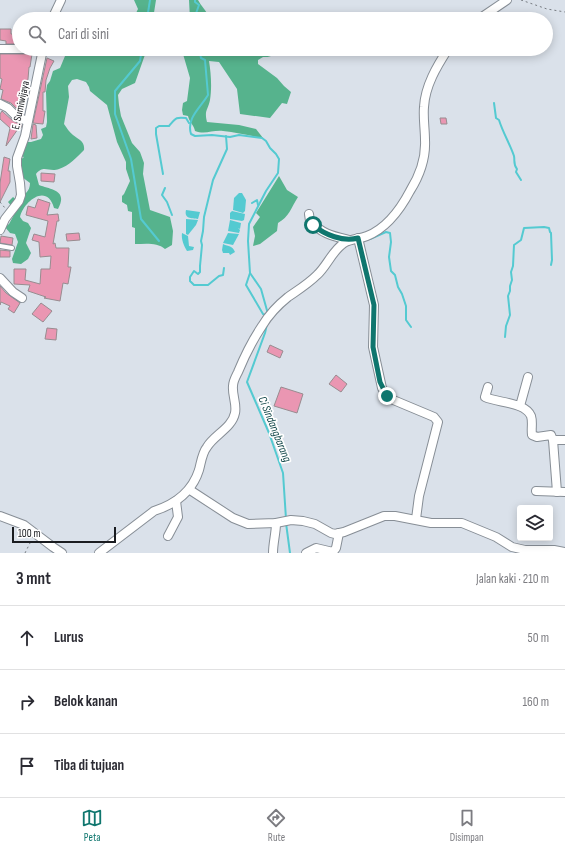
<!DOCTYPE html>
<html lang="id">
<head>
<meta charset="utf-8">
<style>
  body { margin:0; font-family:"Sofia Sans Condensed",sans-serif; background:#f7f7f7; color:#2b2b33 }
  .controls { position:absolute; right:12px; bottom:12px; display:grid; overflow:hidden; border-radius:4px; box-shadow:0 2px 10px #0003 }
  .controls button { width:36px; height:36px; display:grid; place-items:center; padding:0; border:0; border-bottom:1px solid #e1e1e2; background:#fff; color:#2b2b33; font:20px sans-serif }
  .scale { position:absolute; left:12px; bottom:10px; width:104px; box-sizing:border-box; padding-left:4px; border:2px solid #1a1c20; border-top:0; font-size:11px; line-height:14px; white-space:nowrap; color:#1a1c20; -webkit-text-stroke:3px #fff; paint-order:stroke }
  .stop { position:absolute; width:12px; height:12px; margin:-9px; border:3px solid #0f766e; border-radius:50%; background:#fff }
  .stop.end { background:#0f766e; border-color:#fff; box-shadow:0 1px 4px #0008 }
  .list { margin:0; padding:0; list-style:none }
  h2 { display:flex; justify-content:space-between; align-items:center; height:52px; margin:0; padding:0 16px; font-size:17px }
  h2 small { font-size:13px; font-weight:400; color:#7c7c81 }
  .list li { display:grid; grid-template-columns:26px 1fr auto; gap:12px; align-items:center; box-sizing:border-box; height:64px; padding:0 16px; border-top:1px solid #e1e1e2 }
  .list b { display:block; font-size:15px; white-space:nowrap }
  .list em { font-size:13px; font-style:normal; color:#7c7c81 }
  .icon { flex:none; width:22px; height:22px; fill:none; stroke:currentColor; stroke-width:2; stroke-linecap:round; stroke-linejoin:round }
  .map { position:relative; flex:none; width:565px; height:553px; overflow:hidden }
  .search { position:absolute; background:#fff; box-shadow:0 2px 10px #0003; left:12px; right:12px; top:12px; height:44px; display:flex; align-items:center; gap:10px; box-sizing:border-box; padding:0 14px; border-radius:22px; color:#7c7c81; font-size:15px }
  .sheet { height:244px; background:#fff }
  nav { display:flex; justify-content:space-around; align-items:center; box-sizing:border-box; height:56px; border-top:1px solid #e1e1e2; background:#fff; font-size:11px; color:#7c7c81 }
  nav a { display:grid; justify-items:center; gap:2px }
  nav .on { color:#0f766e }
  .map>svg:first-child { display:block }
  .forest { fill:#56b38d }
  .water { fill:#54cad1 }
  .lines { fill:none; stroke-linecap:round; stroke-linejoin:round }
  .stream { stroke:#54cad1; stroke-width:2 }
  .building { fill:#ea96b2; stroke:#988c90 }
  .service-casing { stroke:#878e96; stroke-width:6 }
  .minor-casing { stroke:#878e96; stroke-width:10 }
  .path { stroke:#767b81; stroke-width:1; stroke-dasharray:2 3; stroke-linecap:butt }
  .service { stroke:#fff; stroke-width:4 }
  .minor { stroke:#fff; stroke-width:8 }
  .route { stroke:#0f766e; stroke-width:5 }
  .labels { text-anchor:middle; stroke-width:3.5; stroke-linejoin:round; paint-order:stroke }
  .street-label { font-size:11px; fill:#1a1c20; stroke:#fff }
  .water-label { font-size:12px; font-style:italic; fill:#13484a; stroke:#fff }
</style>
</head>
<body>
<div class="map">
<svg width="565" height="553" viewBox="0 0 565 553">
  <rect width="100%" height="100%" fill="#dae1ea"/>
  <g class="forest">
    <path d="M 134,0 L 156,0 L 153,19 L 125,19 L 121,14 L 125,13 L 131,17 L 135,15 L 138,9 Z"/>
    <path d="M 189,0 L 198,0 C 201,6 205,9 208,15 L 205,18 L 190,19 Z"/>
    <path d="M 67,49 L 71,49 L 79,56 L 84,49 L 147,49 L 135,83 L 122,89 L 118,95 L 119,105 L 121,116 L 132,143 L 140,152 L 144,163 L 143,174 L 150,210 L 170,217 L 173,231 L 172,245 L 165,249 C 157,242 145,244 135,244 L 135,228 L 132,227 L 132,212 L 128,211 L 127,205 L 122,202 L 122,196 L 124,194 L 130,181 L 126,169 L 126,162 L 117,142 L 107,105 L 90,91 L 89,87 L 86,82 L 77,79 L 72,80 L 68,86 L 69,97 L 64,124 C 67,128 69,132 73,135 C 79,140 85,141 84,150 C 77,157 69,166 59,169 C 49,173 44,164 36,174 L 39,185 C 52,190 68,190 58,209 L 54,208 C 47,183 24,201 20,217 L 23,221 L 28,223 L 31,228 L 26,243 L 31,253 L 28,259 L 21,264 L 13,263 L 12,259 L 18,242 L 15,234 L 10,233 L 5,227 L 9,224 L 15,213 L 13,208 L 8,202 L 13,197 L 18,201 C 24,194 30,192 30,183 L 22,177 L 22,167 L 18,167 L 19,161 L 24,157 L 19,156 L 22,142 L 31,142 L 41,139 L 43,135 L 41,129 L 46,127 L 47,122 L 46,92 L 47,85 L 50,81 L 53,71 L 60,68 L 65,56 L 63,52 Z"/>
    <path d="M 193,49 L 254,49 L 251,52 L 252,56 L 261,54 L 271,57 L 263,57 L 258,60 L 258,64 L 277,78 L 284,86 L 291,92 L 287,104 L 282,103 L 270,118 L 240,114 L 237,89 L 219,62 L 209,61 C 211,73 212,88 210,100 C 208,110 204,110 207,122 L 239,125 L 256,129 L 263,138 C 250,136 236,132 223,131 C 212,130 205,135 195,131 C 194,125 189,122 188,116 L 183,115 L 182,110 L 183,103 L 187,101 L 190,78 L 183,54 L 194,54 Z"/>
    <path d="M 279,176 L 287,190 L 298,197 C 291,208 289,217 278,223 L 277,231 L 260,244 L 253,246 L 255,236 L 253,227 L 260,217 L 256,213 Z"/>
  </g>
  <g class="water">
    <path d="M 239,193 L 242,193 L 246,200 L 245,211 L 243,213 L 233,210 L 234,198 Z"/>
    <path d="M 186,210 L 200,212 L 198,219 C 191,218 184,219 186,210 Z"/>
    <path d="M 232,211 L 245,214 L 244,220 L 242,221 L 230,219 L 230,213 Z"/>
    <path d="M 186,219 L 198,220 L 196,225 L 188,235 L 186,234 Z"/>
    <path d="M 230,220 L 241,223 L 240,229 L 238,228 L 240,230 L 239,233 L 228,231 Z"/>
    <path d="M 182,233 L 188,236 L 189,246 L 194,247 L 193,250 L 187,251 C 184,246 181,239 182,233 Z"/>
    <path d="M 228,233 L 239,234 L 233,245 L 223,243 Z"/>
    <path d="M 223,244 C 229,247 232,245 235,252 L 230,255 L 229,253 L 223,253 L 222,250 Z"/>
  </g>
  <g class="lines">
    <g class="stream">
      <path d="M 147,19 L 150,0"/>
      <path d="M 194,19 L 199,5 L 195,2 L 195,0"/>
      <path d="M 142,49 L 140,61 L 115,91 L 115,114 L 131,159 L 141,219 L 159,241"/>
      <path d="M 199,49 L 201,58 L 205,60 L 208,95 C 201,107 186,118 191,134 L 195,136 L 212,135 L 230,137 L 239,135 L 262,138 L 266,141 L 270,148 L 276,154 L 279,159 L 278,173 L 266,191 L 249,224 L 248,241 L 250,273 L 246,285 L 263,314 L 268,316"/>
      <path d="M 494,103 L 496,118 L 499,120 C 503,133 510,144 514,156 C 515,161 513,164 517,169 L 516,172 L 521,180"/>
      <path d="M 163,174 L 156,134 L 156,128 L 159,126 L 169,126 C 176,118 175,117 186,118 L 189,123"/>
      <path d="M 165,188 L 162,195 L 167,202 L 172,215"/>
      <path d="M 252,203 L 257,200 L 258,205"/>
      <path d="M 370,239 L 386,232 L 390,233 L 391,242 L 389,257 L 391,271 L 395,275 L 398,287 L 402,294 L 406,306 L 406,320 L 411,327"/>
      <path d="M 224,268 L 223,275 L 219,276 L 208,285 L 194,285 L 190,281 L 190,277 L 194,271 L 198,274 L 200,272 L 200,266 L 202,245 L 201,241 L 203,231 L 204,217 L 213,180 L 227,149 L 226,136"/>
      <path d="M 250,273 L 261,289 L 268,314"/>
      <path d="M 267,324 L 265,333 L 247,382 L 269,433 L 283,473 L 286,519"/>
      <path d="M 505,337 L 506,326 L 510,315 L 508,296 L 510,291 L 510,286 L 512,280 L 511,272 L 513,266 L 514,245 L 521,240 L 524,228 L 544,227 L 549,228 L 550,232 L 551,233 L 552,260 L 551,265"/>
      <path d="M 286,523 L 290,553"/>
    </g>
  </g>
  <g class="building">
    <path d="M 63,12 L 70,19 L 61,19 L 59,17 Z"/>
    <path d="M 0,29 L 11,29 L 11,34 L 19,34 L 19,44 L 6,44 L 6,41 L 0,40 Z"/>
    <path d="M 0,54 L 32,54 L 30,67 L 29,67 L 28,79 L 20,112 L 11,103 L 1,99 L 3,90 L 0,89 L 2,79 L 0,78 Z"/>
    <path d="M 47,58 L 54,61 L 50,68 L 46,80 L 45,92 L 43,92 L 43,111 L 45,111 L 43,124 L 33,123 Z"/>
    <path d="M 2,111 L 13,121 L 22,125 L 21,128 L 19,130 L 18,129 L 6,146 L 10,128 L 0,119 L 0,114 Z"/>
    <path d="M 440,118 L 446,118 L 447,124 L 441,124 Z"/>
    <path d="M 33,124 L 36,125 L 37,138 L 31,139 Z"/>
    <path d="M 4,157 L 10,159 L 8,171 L 10,171 L 10,182 L 0,202 L 0,183 Z"/>
    <path d="M 41,173 L 55,174 L 54,182 L 41,181 Z"/>
    <path d="M 38,199 L 50,203 L 47,215 L 58,214 L 59,221 L 57,221 L 53,244 L 55,243 L 56,248 L 69,248 L 68,267 L 71,267 L 68,284 L 63,283 L 60,301 L 44,298 L 46,297 L 28,291 L 30,285 L 14,284 L 14,269 L 26,269 L 25,280 L 40,284 L 41,269 L 50,269 L 51,256 L 40,257 L 39,242 L 32,240 L 34,234 L 45,237 L 48,221 L 26,215 L 28,206 L 35,208 Z"/>
    <path d="M 79,233 L 80,240 L 67,241 L 66,234 Z"/>
    <path d="M 1,236 L 13,238 L 12,245 L 0,243 Z"/>
    <path d="M 0,250 L 10,251 L 10,257 L 0,257 Z"/>
    <path d="M 0,286 L 6,293 L 20,303 L 14,313 L 8,309 L 10,306 L 1,302 L 0,305 Z"/>
    <path d="M 41,303 L 52,311 L 43,322 L 32,314 Z"/>
    <path d="M 47,328 L 57,329 L 56,340 L 45,339 Z"/>
    <path d="M 270,345 L 283,351 L 280,358 L 267,352 Z"/>
    <path d="M 336,375 L 347,384 L 341,392 L 329,384 Z"/>
    <path d="M 281,387 L 303,394 L 297,413 L 274,406 Z"/>
  </g>
  <g class="lines">
    <defs>
      <path id="service" d="M 0,246 L 12,248"/>
      <g id="minor">
        <path d="M 52,19 L 61,0"/>
        <path d="M 479,19 L 507,0"/>
        <path d="M 0,49 L 35,49"/>
        <path d="M 0,104 L 8,108 L 17,117 L 27,121"/>
        <path d="M 309,214 L 310,221 C 322,234 333,236 349,240"/>
        <path d="M 0,230 L 5,219 L 19,201 L 21,195 L 20,183 L 17,166 L 17,158 L 25,136 L 43,49"/>
        <path d="M 358,238 L 374,305 L 373,347 L 382,388 L 387,396 L 391,399 L 434,417 L 438,422 L 419,496 L 416,519"/>
        <path d="M 0,278 L 13,292 L 22,298"/>
        <path d="M 488,387 L 485,397 C 498,403 525,402 531,416 C 533,422 531,429 532,435 L 537,437 L 551,435 L 553,440"/>
        <path d="M 520,406 L 528,377"/>
        <path d="M 190,490 L 233,518 L 248,524 L 276,523 L 291,520 L 303,521 L 315,524 L 331,533 L 335,534 L 344,532 L 384,516 L 395,516 L 431,523 L 462,523 L 496,537 L 512,547 L 525,550 L 554,550 L 565,552"/>
        <path d="M 536,491 L 565,492"/>
        <path d="M 557,492 L 553,440 L 565,440"/>
        <path d="M 0,516 L 24,525 L 53,547 L 62,553"/>
        <path d="M 168,536 L 178,517 L 176,501"/>
        <path d="M 99,553 L 154,511 C 176,504 192,492 199,470 C 201,463 202,453 207,447 C 214,435 232,428 235,413 C 237,404 232,395 233,386 C 233,381 236,376 238,372 C 245,355 252,341 262,326 C 268,316 278,305 288,297 C 298,290 308,284 317,275 C 327,266 332,251 344,243 C 351,239 359,239 367,236 C 387,228 400,210 410,191 C 420,175 426,159 425,140 C 425,129 423,118 424,107 C 425,86 437,66 448,49"/>
        <path d="M 273,553 C 273,543 276,533 276,523"/>
        <path d="M 306,553 L 316,548 L 333,552 L 336,548 L 339,533"/>
      </g>
    </defs>
    <use href="#service" class="service-casing"/>
    <use href="#minor" class="minor-casing"/>
    <g class="path">
      <path d="M 521,0 L 547,9 L 565,12"/>
      <path d="M 0,202 L 5,208"/>
      <path d="M 25,553 L 31,541"/>
    </g>
    <use href="#service" class="service"/>
    <use href="#minor" class="minor"/>
  </g>
  <g class="lines">
    <path class="route" d="M 313,225 C 325,235 343,242 358,238 L 374,305 L 373,347 L 380,382 L 387,396"/>
  </g>
  <g class="labels">
    <g class="street-label">
      <text transform="translate(20 105) rotate(-78)" y="4">E. Sumiwijaya</text>
    </g>
    <g class="water-label">
      <text transform="translate(275 429) rotate(68)" y="4">Ci Sindangbarang</text>
    </g>
  </g>
</svg>
<div class="controls">
<button><svg class="icon" aria-label="layers" viewBox="0 0 24 24"><path d="M12 4l9 5-9 5-9-5zM3 14l9 5 9-5"/></svg></button>
</div>
<div class="scale">100 m</div>
<div class="stop" style="left:313px;top:225px"></div>
<div class="stop end" style="left:387px;top:396px"></div>
<div class="search"><svg class="icon" aria-label="search" viewBox="0 0 24 24"><circle cx="10" cy="10" r="6"/><path d="M15 15l6 6"/></svg>Cari di sini</div>
</div>
<section class="sheet">
<h2>3 mnt<small>Jalan kaki · 210 m</small></h2>
<ul class="list">
<li><svg class="icon" aria-label="ahead" viewBox="0 0 24 24"><path d="M12 20V5M6 11l6-6 6 6"/></svg><div><b>Lurus</b></div><em>50 m</em></li>
<li><svg class="icon" aria-label="right" viewBox="0 0 24 24"><path d="M7 20v-9h11M14 6l5 5-5 5"/></svg><div><b>Belok kanan</b></div><em>160 m</em></li>
<li><svg class="icon" aria-label="arrive" viewBox="0 0 24 24"><path d="M6 21V4h12l-3 4 3 4H6"/></svg><div><b>Tiba di tujuan</b></div></li>
</ul>
</section>
<nav>
<a class="on"><svg class="icon" aria-label="map" viewBox="0 0 24 24"><path d="M3 6l6-2 6 2 6-2v14l-6 2-6-2-6 2zM9 4v14M15 6v14"/></svg>Peta</a>
<a><svg class="icon" aria-label="directions" viewBox="0 0 24 24"><path d="M12 3l9 9-9 9-9-9zM9 14v-3h6M13 9l2 2-2 2"/></svg>Rute</a>
<a><svg class="icon" aria-label="saved" viewBox="0 0 24 24"><path d="M7 4h10v16l-5-4-5 4z"/></svg>Disimpan</a>
</nav>
</body>
</html>
